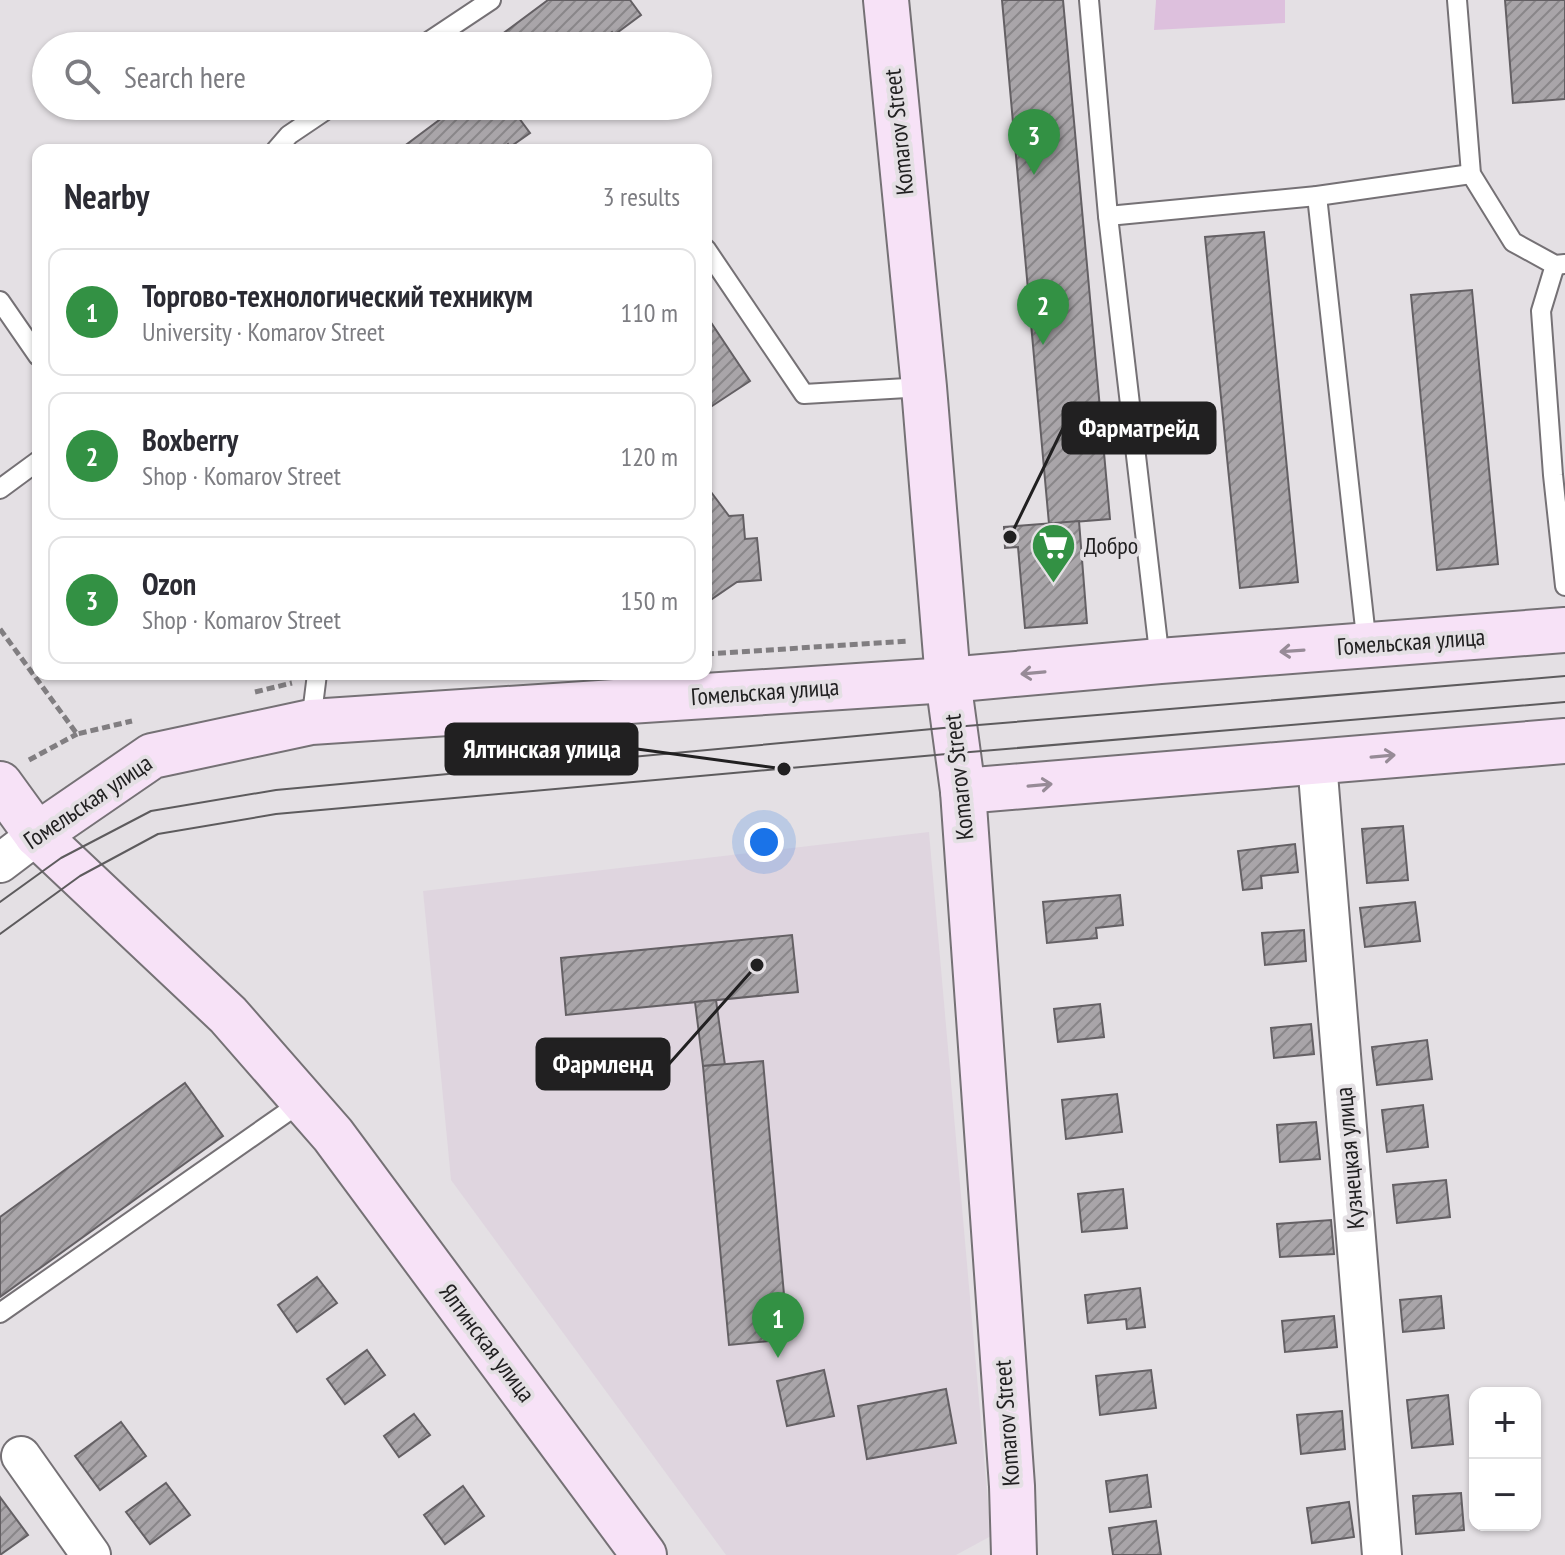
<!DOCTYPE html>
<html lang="en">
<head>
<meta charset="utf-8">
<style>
  body { margin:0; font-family:"PT Sans Narrow",sans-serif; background:#f2f2f3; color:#2b2b33 }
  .controls { position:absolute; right:24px; bottom:24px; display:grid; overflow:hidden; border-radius:16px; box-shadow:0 2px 6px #0004 }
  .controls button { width:72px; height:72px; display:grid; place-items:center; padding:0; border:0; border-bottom:2px solid #e1e1e2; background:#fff; color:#2b2b33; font:40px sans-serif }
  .you { position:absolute; left:764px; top:842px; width:28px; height:28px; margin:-20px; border:6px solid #fff; border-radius:50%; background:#1a73e8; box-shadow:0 0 0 12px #1a73e833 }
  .badge { display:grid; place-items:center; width:52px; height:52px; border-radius:50%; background:#339144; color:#fff; font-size:26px; font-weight:700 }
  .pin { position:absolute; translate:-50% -66px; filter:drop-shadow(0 2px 4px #0008) }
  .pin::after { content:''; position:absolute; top:42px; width:28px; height:24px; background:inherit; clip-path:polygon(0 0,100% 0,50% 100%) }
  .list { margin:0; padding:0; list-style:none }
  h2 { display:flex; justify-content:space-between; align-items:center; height:104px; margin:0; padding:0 32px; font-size:34px }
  h2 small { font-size:26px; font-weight:400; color:#7c7c81 }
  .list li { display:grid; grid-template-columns:52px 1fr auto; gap:24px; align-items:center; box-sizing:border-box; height:128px; margin:0 16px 16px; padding:0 16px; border:2px solid #e1e1e2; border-radius:16px }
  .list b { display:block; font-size:30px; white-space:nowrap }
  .list p { margin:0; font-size:26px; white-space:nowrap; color:#7c7c81 }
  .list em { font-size:26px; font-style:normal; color:#7c7c81 }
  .icon { flex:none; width:44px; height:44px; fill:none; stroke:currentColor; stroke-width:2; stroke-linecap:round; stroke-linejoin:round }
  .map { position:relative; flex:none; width:1565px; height:1555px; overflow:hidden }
  .search { position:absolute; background:#fff; box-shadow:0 2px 6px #0004; left:32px; top:32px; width:680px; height:88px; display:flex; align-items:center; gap:20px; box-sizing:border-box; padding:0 28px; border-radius:44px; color:#7c7c81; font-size:30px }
  .panel { position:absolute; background:#fff; box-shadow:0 2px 6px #0004; left:32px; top:144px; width:680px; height:536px; border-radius:16px }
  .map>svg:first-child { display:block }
  .built { fill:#dfd5df }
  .pitch { fill:#ddc0dd }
  .building { fill:url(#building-hatch); stroke:#646064; stroke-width:2 }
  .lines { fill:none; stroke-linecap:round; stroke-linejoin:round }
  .lane-casing { stroke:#757175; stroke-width:22 }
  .street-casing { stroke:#757175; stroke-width:42 }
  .secondary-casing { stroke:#757175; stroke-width:48 }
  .path { stroke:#817e81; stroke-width:5; stroke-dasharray:8 4; stroke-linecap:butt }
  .lane { stroke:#fff; stroke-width:18 }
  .street { stroke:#fff; stroke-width:38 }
  .secondary { stroke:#f7e2f7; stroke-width:44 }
  .tram { stroke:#5d5b5d; stroke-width:2 }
  .oneway { stroke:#978b97 }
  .labels { text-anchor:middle; stroke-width:8; stroke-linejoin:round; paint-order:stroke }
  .street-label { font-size:24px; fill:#212021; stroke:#e4e0e4 }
  .poi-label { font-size:24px; fill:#212021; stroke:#e4e0e4; text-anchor:start }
  .leader { fill:none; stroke:#212021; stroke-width:3 }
  .callout-dot { fill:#212021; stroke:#e4e0e4; stroke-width:3 }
  .callout { fill:#212021; stroke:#212021; stroke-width:3 }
  .callout-label { font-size:26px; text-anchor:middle; font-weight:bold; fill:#fff }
</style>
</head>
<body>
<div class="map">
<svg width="1565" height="1555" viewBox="0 0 1565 1555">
  <defs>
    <pattern id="building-hatch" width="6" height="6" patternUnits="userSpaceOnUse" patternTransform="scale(2)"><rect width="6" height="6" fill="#a9a5a9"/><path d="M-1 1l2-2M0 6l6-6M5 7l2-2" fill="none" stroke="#898689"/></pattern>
  </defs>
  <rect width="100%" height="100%" fill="#e4e0e4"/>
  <path class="built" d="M 929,832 L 991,1536 L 956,1555 L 726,1555 L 451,1180 L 423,891 Z"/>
  <path class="pitch" d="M 1156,0 L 1285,0 L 1285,23 L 1154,30 Z"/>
  <g class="building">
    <path d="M 548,0 L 630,0 L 641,15 L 614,35 L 612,32 L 593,46 L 486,46 Z"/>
    <path d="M 1002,0 L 1063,0 L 1110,519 L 1049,524 Z"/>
    <path d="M 1505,0 L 1565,0 L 1565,99 L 1513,103 Z"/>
    <path d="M 458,106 L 518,106 L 513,110 L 530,133 L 510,147 L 508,144 L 501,150 L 399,150 Z"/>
    <path d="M 1264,232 L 1298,582 L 1240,588 L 1205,237 Z"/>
    <path d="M 1472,290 L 1498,564 L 1437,570 L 1411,295 Z"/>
    <path d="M 706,315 L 750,381 L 706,410 Z"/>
    <path d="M 711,492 L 729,516 L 743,515 L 745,539 L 757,538 L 761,580 L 737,582 L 706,603 L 706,495 Z"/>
    <path d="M 1079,521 L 1087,623 L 1025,628 L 1018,547 L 1005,548 L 1004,527 Z"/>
    <path d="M 1403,826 L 1408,880 L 1367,883 L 1362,829 Z"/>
    <path d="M 1295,844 L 1298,872 L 1261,876 L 1262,888 L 1243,890 L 1238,851 Z"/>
    <path d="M 1120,895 L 1123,925 L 1096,928 L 1097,938 L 1047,943 L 1043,902 Z"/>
    <path d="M 1415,902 L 1420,941 L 1365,947 L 1360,908 Z"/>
    <path d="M 1304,930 L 1306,961 L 1265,965 L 1262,933 Z"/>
    <path d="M 792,935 L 798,992 L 566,1015 L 561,958 Z"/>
    <path d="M 716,1000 L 725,1065 L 703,1066 L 695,1002 Z"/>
    <path d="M 1100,1004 L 1104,1037 L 1058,1042 L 1054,1009 Z"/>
    <path d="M 1311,1024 L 1314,1054 L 1274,1058 L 1271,1028 Z"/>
    <path d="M 1427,1040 L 1432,1079 L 1377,1085 L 1372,1047 Z"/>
    <path d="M 763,1061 L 788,1339 L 729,1345 L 703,1066 Z"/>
    <path d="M 185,1083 L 223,1136 L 0,1297 L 0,1217 Z"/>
    <path d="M 1117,1094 L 1122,1132 L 1066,1139 L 1062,1100 Z"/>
    <path d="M 1423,1105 L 1428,1147 L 1387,1152 L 1382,1110 Z"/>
    <path d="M 1316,1122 L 1320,1159 L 1280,1162 L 1277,1125 Z"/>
    <path d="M 1446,1180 L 1450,1217 L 1397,1223 L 1393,1185 Z"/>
    <path d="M 1123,1189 L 1127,1228 L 1082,1232 L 1078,1194 Z"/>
    <path d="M 1331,1220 L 1334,1254 L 1280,1257 L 1277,1224 Z"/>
    <path d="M 317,1277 L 337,1303 L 297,1332 L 278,1305 Z"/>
    <path d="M 1140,1288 L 1145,1327 L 1127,1329 L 1126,1319 L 1088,1323 L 1085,1295 Z"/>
    <path d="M 1441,1296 L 1444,1328 L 1403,1332 L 1400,1300 Z"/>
    <path d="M 1334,1316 L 1337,1347 L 1285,1352 L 1282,1321 Z"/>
    <path d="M 367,1350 L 385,1375 L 345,1404 L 327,1379 Z"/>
    <path d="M 824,1370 L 834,1416 L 787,1426 L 777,1381 Z"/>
    <path d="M 1151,1370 L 1156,1408 L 1100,1415 L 1096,1376 Z"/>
    <path d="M 946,1389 L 956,1443 L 867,1459 L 858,1406 Z"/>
    <path d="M 1448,1395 L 1453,1444 L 1412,1448 L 1407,1400 Z"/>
    <path d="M 1342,1411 L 1345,1449 L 1301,1454 L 1297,1415 Z"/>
    <path d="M 414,1414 L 430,1435 L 399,1457 L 384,1436 Z"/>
    <path d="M 121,1422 L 146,1456 L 100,1490 L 75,1456 Z"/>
    <path d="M 1147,1475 L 1151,1507 L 1110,1512 L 1106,1481 Z"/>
    <path d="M 166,1483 L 190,1515 L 150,1544 L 126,1512 Z"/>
    <path d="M 463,1486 L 484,1516 L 445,1544 L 424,1515 Z"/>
    <path d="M 1461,1493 L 1464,1530 L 1416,1534 L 1413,1496 Z"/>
    <path d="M 0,1497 L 28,1535 L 0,1555 Z"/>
    <path d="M 1349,1502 L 1354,1537 L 1312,1543 L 1307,1508 Z"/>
    <path d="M 1156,1521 L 1161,1555 L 1113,1555 L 1109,1528 Z"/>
  </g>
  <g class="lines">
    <defs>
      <g id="lane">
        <path d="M 1089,0 L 1108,216 L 1160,661"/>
        <path d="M 1457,0 L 1471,174 L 1513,242 L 1555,265 L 1565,264"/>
        <path d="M 422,46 L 491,0"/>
        <path d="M 276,150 L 289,135 L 332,106"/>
        <path d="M 1317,196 L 1367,646"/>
        <path d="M 1108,216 L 1317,196 L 1471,174"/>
        <path d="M 706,249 L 804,394 L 924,387"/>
        <path d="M 1555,265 L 1541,311 L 1553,475 L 1565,586"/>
        <path d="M 0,301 L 38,356"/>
        <path d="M 0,489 L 38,461"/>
        <path d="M 311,722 L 317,674"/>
        <path d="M 0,1313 L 303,1101"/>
      </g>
      <g id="street">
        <path d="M 1317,762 L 1382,1555"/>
        <path d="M 0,863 L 37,835"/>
        <path d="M 21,1456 L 91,1555"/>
      </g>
      <g id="secondary">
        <path d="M 886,0 L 924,387 L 948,680 L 963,791 L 1012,1486 L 1014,1555"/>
        <path d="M 0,784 L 37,835 L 228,1015 L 333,1135 L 644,1555"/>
        <path d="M 963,791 L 1565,741"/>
        <path d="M 37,835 L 152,756 L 311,722 L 948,680 L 1160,661 L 1565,630"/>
      </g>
    </defs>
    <use href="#lane" class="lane-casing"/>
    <use href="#street" class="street-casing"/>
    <use href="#secondary" class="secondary-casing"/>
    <g class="path">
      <path d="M 0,629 L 77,734 L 132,721"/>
      <path d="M 706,654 L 909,641"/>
      <path d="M 341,676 L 376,674"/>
      <path d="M 255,692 L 292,683"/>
      <path d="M 29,760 L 77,734"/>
    </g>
    <use href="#lane" class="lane"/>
    <use href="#street" class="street"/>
    <use href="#secondary" class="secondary"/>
    <g class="tram">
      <path d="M 0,902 L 61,858 L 151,811 L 276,790 L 954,727 L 1565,676"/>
      <path d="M 0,934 L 80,876 L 158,834 L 276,814 L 958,753 L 1565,702"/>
    </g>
  </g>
  <defs><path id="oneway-shaft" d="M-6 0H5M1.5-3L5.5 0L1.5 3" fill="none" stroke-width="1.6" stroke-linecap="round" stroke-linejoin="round" transform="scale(2)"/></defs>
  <g class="oneway">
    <use href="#oneway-shaft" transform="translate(1292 651) rotate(176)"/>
    <use href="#oneway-shaft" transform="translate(1033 673) rotate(175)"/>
    <use href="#oneway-shaft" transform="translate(1383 756) rotate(-5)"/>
    <use href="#oneway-shaft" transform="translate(1040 785) rotate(-5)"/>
  </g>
  <defs>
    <symbol id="supermarket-pin" viewBox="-11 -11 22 30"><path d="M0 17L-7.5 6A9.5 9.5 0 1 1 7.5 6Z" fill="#339144" stroke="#e4e0e4"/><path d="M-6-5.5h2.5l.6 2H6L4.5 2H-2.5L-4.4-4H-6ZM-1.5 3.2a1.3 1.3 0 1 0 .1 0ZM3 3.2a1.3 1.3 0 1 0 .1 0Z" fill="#fff"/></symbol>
  </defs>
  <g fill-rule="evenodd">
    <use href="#supermarket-pin" x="1028" y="520" width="51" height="69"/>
  </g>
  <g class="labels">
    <g class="street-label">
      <text transform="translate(899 132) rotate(-96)" y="8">Komarov Street</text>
      <text transform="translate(1411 642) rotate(-4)" y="8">Гомельская улица</text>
      <text transform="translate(765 692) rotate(-4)" y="8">Гомельская улица</text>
      <text transform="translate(959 777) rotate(-96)" y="8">Komarov Street</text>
      <text transform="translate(88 802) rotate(-34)" y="8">Гомельская улица</text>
      <text transform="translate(1350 1158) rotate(-95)" y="8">Кузнецкая улица</text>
      <text transform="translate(487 1343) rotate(53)" y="8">Ялтинская улица</text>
      <text transform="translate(1007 1423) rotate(-94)" y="8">Komarov Street</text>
    </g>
    <g class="poi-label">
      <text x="1084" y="554">Добро</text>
    </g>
  </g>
  <path class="leader" d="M1010 537L1063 428M784 769L637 749M757 965L669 1064"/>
  <g class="callout-dot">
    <circle cx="1010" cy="537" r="8"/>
    <circle cx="784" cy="769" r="8"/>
    <circle cx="757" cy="965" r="8"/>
  </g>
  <g class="callout">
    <rect x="1063" y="403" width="152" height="50" rx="8"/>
    <rect x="446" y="724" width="191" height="50" rx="8"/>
    <rect x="537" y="1039" width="132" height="50" rx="8"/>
  </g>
  <g class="callout-label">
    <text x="1139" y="437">Фарматрейд</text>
    <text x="542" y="758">Ялтинская улица</text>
    <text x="603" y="1073">Фармленд</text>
  </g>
</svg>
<div class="controls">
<button>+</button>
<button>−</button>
</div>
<div class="you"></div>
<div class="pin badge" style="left:778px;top:1358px">1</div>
<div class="pin badge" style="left:1043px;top:345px">2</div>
<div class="pin badge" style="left:1034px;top:175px">3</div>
<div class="search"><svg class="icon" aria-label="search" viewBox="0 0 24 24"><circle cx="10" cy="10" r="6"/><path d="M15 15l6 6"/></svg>Search here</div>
<section class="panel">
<h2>Nearby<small>3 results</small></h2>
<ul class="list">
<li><span class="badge">1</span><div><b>Торгово-технологический техникум</b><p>University · Komarov Street</p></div><em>110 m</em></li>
<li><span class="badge">2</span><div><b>Boxberry</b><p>Shop · Komarov Street</p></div><em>120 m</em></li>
<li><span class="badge">3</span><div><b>Ozon</b><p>Shop · Komarov Street</p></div><em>150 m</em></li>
</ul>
</section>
</div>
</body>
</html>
